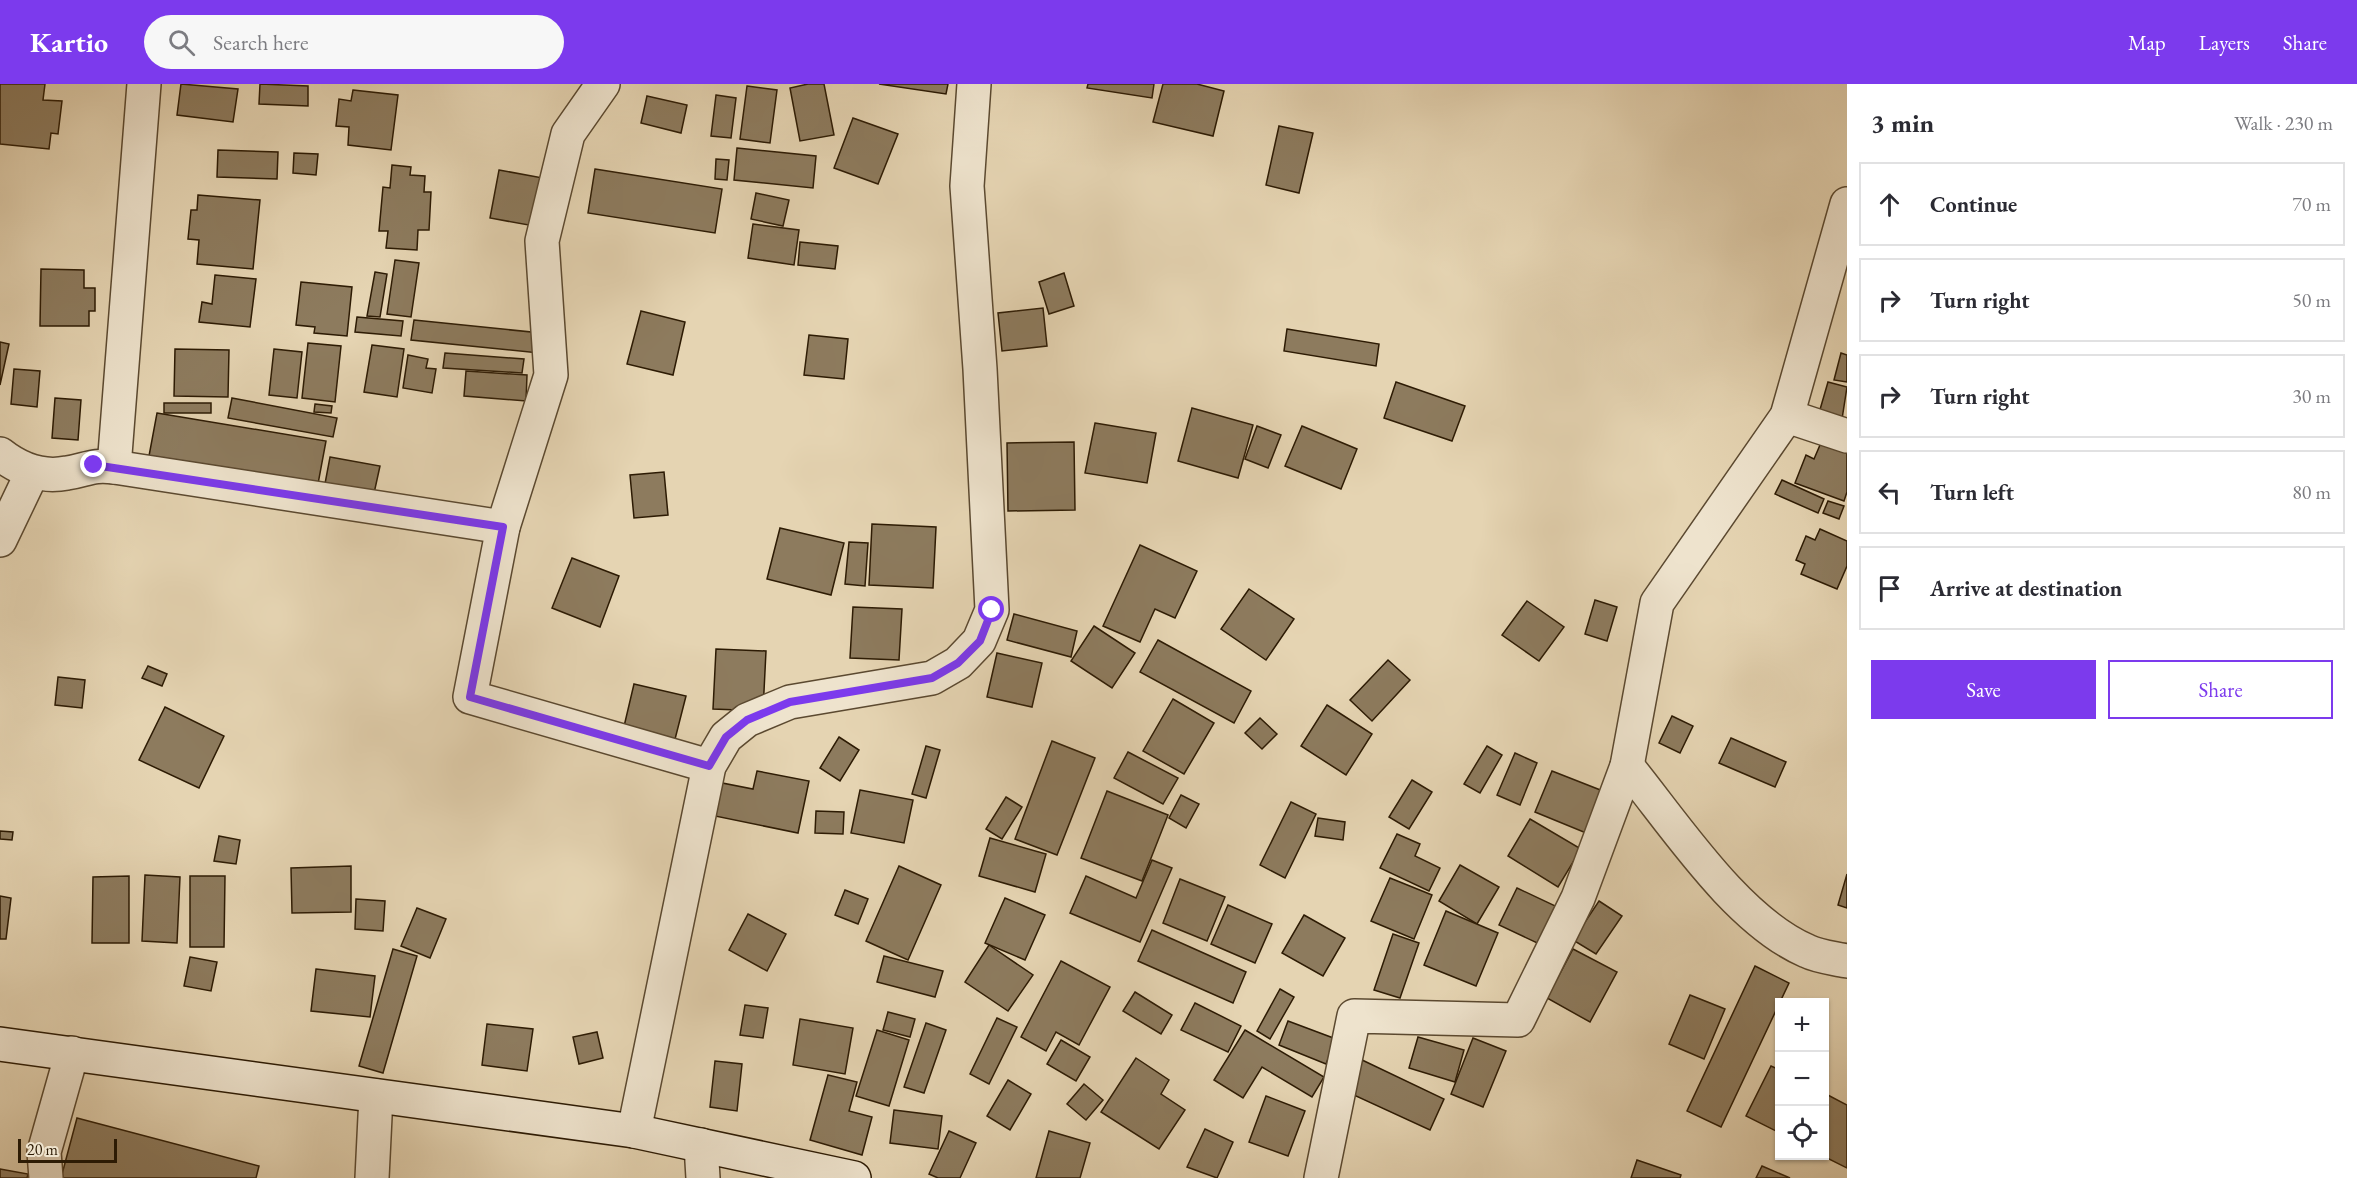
<!DOCTYPE html>
<html lang="en">
<head>
<meta charset="utf-8">
<style>
  body { margin:0; font-family:"EB Garamond",serif; background:#f7f7f7; color:#2b2b33 }
  .controls { position:absolute; right:18px; bottom:18px; display:grid; overflow:hidden; border-radius:0px; box-shadow:0 2px 4px #0004 }
  .controls button { width:54px; height:54px; display:grid; place-items:center; padding:0; border:0; border-bottom:2px solid #e1e1e2; background:#fff; color:#2b2b33; font:30px sans-serif }
  .scale { position:absolute; left:18px; bottom:15px; width:99px; box-sizing:border-box; padding-left:6px; border:3px solid #2d1b04; border-top:0; font-size:16px; line-height:21px; white-space:nowrap; color:#2d1b04; -webkit-text-stroke:4px #eee3cd; paint-order:stroke }
  .stop { position:absolute; width:18px; height:18px; margin:-14px; border:4px solid #7c3aed; border-radius:50%; background:#fff }
  .stop.end { background:#7c3aed; border-color:#fff; box-shadow:0 2px 6px #0008 }
  .list { margin:0; padding:0; list-style:none }
  h2 { display:flex; justify-content:space-between; align-items:center; height:78px; margin:0; padding:0 24px; font-size:26px }
  h2 small { font-size:20px; font-weight:400; color:#7c7c81 }
  .list li { display:grid; grid-template-columns:39px 1fr auto; gap:18px; align-items:center; box-sizing:border-box; height:84px; margin:0 12px 12px; padding:0 12px; border:2px solid #e1e1e2; border-radius:0px }
  .list b { display:block; font-size:22px; white-space:nowrap }
  .list em { font-size:20px; font-style:normal; color:#7c7c81 }
  .actions { display:flex; gap:12px; padding:18px 24px }
  .actions a { flex:1; padding:14px 0; border:2px solid #7c3aed; border-radius:0px; text-align:center; font-size:21px; color:#7c3aed }
  .actions .main { background:#7c3aed; color:#fff }
  .icon { flex:none; width:33px; height:33px; fill:none; stroke:currentColor; stroke-width:2; stroke-linecap:round; stroke-linejoin:round }
  .map { position:relative; flex:none; width:1847px; height:1094px; overflow:hidden }
  header { display:flex; align-items:center; gap:36px; box-sizing:border-box; height:84px; padding:0 30px; background:#7c3aed; color:#fff }
  header strong { font-size:28px }
  nav { display:flex; gap:33px; margin-inline-start:auto; font-size:21px }
  .search { width:420px; height:54px; background:#f7f7f7; display:flex; align-items:center; gap:15px; box-sizing:border-box; padding:0 21px; border-radius:33px; color:#7c7c81; font-size:22px }
  main { display:flex }
  aside { flex:1; background:#fff }
  .map>svg:first-child { display:block }
  .building { fill:#8d7b5e; stroke:#2d1b04; stroke-width:1.5 }
  .lines { fill:none; stroke-linecap:round; stroke-linejoin:round }
  .street-casing { stroke:#5b4930; stroke-width:36 }
  .secondary-casing { stroke:#2d1b04; stroke-width:36 }
  .street { stroke:#eee3cd; stroke-width:33 }
  .secondary { stroke:#eee3cd; stroke-width:33 }
  .route { stroke:#7c3aed; stroke-width:8 }
</style>
</head>
<body>
<header>
<strong>Kartio</strong>
<div class="search"><svg class="icon" aria-label="search" viewBox="0 0 24 24"><circle cx="10" cy="10" r="6"/><path d="M15 15l6 6"/></svg>Search here</div>
<nav><a>Map</a><a>Layers</a><a>Share</a></nav>
</header>
<main>
<div class="map">
<svg width="1847" height="1094" viewBox="0 0 1847 1094">
  <rect width="100%" height="100%" fill="#e5d4b2"/>
  <filter id="stains"><feTurbulence type="fractalNoise" baseFrequency=".00333" numOctaves="4"/><feColorMatrix values="0 0 0 0 .2 0 0 0 0 .09 0 0 0 0 .02 0 0 0 .5 -.17"/></filter>
  <radialGradient id="worn" r=".72"><stop offset=".6" stop-color="#630" stop-opacity="0"/><stop offset="1" stop-color="#630" stop-opacity=".3"/></radialGradient>
  <g class="building">
    <path d="M 0,0 L 45,0 L 43,16 L 62,17 L 58,50 L 51,49 L 49,65 L 0,60 Z"/>
    <path d="M 181,0 L 238,5 L 233,38 L 177,31 Z"/>
    <path d="M 260,0 L 308,2 L 308,22 L 259,20 Z"/>
    <path d="M 808,0 L 824,0 L 834,51 L 800,57 L 790,4 Z"/>
    <path d="M 879,0 L 948,0 L 946,10 Z"/>
    <path d="M 1088,0 L 1154,0 L 1152,14 L 1087,4 Z"/>
    <path d="M 1163,0 L 1197,0 L 1224,7 L 1213,52 L 1153,38 Z"/>
    <path d="M 747,2 L 777,6 L 770,59 L 740,55 Z"/>
    <path d="M 353,6 L 398,11 L 391,66 L 348,61 L 349,43 L 336,42 L 339,15 L 351,17 Z"/>
    <path d="M 716,11 L 736,14 L 731,54 L 711,52 Z"/>
    <path d="M 647,12 L 687,21 L 681,49 L 641,39 Z"/>
    <path d="M 853,34 L 898,50 L 878,100 L 834,84 Z"/>
    <path d="M 1279,42 L 1313,49 L 1299,109 L 1266,101 Z"/>
    <path d="M 737,64 L 816,72 L 813,104 L 734,96 Z"/>
    <path d="M 218,66 L 278,68 L 277,95 L 217,93 Z"/>
    <path d="M 294,69 L 318,70 L 316,91 L 293,89 Z"/>
    <path d="M 716,75 L 729,76 L 727,96 L 715,95 Z"/>
    <path d="M 392,81 L 411,83 L 410,91 L 425,92 L 424,108 L 431,108 L 429,146 L 418,146 L 417,166 L 386,164 L 388,147 L 379,147 L 383,103 L 390,104 Z"/>
    <path d="M 595,85 L 722,105 L 715,149 L 588,129 Z"/>
    <path d="M 499,86 L 543,94 L 534,142 L 490,134 Z"/>
    <path d="M 756,109 L 789,116 L 783,142 L 751,135 Z"/>
    <path d="M 198,111 L 260,116 L 253,185 L 197,180 L 199,156 L 188,155 L 191,126 L 197,126 Z"/>
    <path d="M 753,140 L 799,146 L 794,181 L 748,174 Z"/>
    <path d="M 800,158 L 838,162 L 835,185 L 798,181 Z"/>
    <path d="M 395,176 L 419,179 L 411,233 L 387,230 Z"/>
    <path d="M 41,185 L 84,186 L 84,204 L 95,204 L 95,227 L 89,227 L 89,242 L 40,242 Z"/>
    <path d="M 375,188 L 387,190 L 380,233 L 367,232 Z"/>
    <path d="M 1064,189 L 1074,222 L 1049,230 L 1039,198 Z"/>
    <path d="M 215,191 L 256,195 L 250,243 L 199,238 L 202,218 L 212,220 Z"/>
    <path d="M 301,198 L 352,203 L 347,252 L 314,249 L 315,243 L 296,241 Z"/>
    <path d="M 1043,224 L 1047,262 L 1002,267 L 998,229 Z"/>
    <path d="M 641,227 L 685,238 L 673,291 L 627,280 Z"/>
    <path d="M 357,233 L 403,237 L 401,252 L 355,248 Z"/>
    <path d="M 414,236 L 541,249 L 539,269 L 411,256 Z"/>
    <path d="M 1287,245 L 1379,260 L 1376,282 L 1284,267 Z"/>
    <path d="M 809,251 L 848,255 L 844,295 L 804,291 Z"/>
    <path d="M 0,258 L 9,260 L 0,301 Z"/>
    <path d="M 308,259 L 341,262 L 335,318 L 302,314 Z"/>
    <path d="M 372,261 L 404,265 L 397,313 L 364,308 Z"/>
    <path d="M 175,265 L 229,266 L 228,313 L 174,312 Z"/>
    <path d="M 274,265 L 302,268 L 297,314 L 269,311 Z"/>
    <path d="M 445,269 L 524,275 L 522,289 L 443,284 Z"/>
    <path d="M 1841,269 L 1847,271 L 1847,298 L 1834,296 Z"/>
    <path d="M 408,271 L 428,275 L 426,284 L 436,285 L 432,309 L 403,304 Z"/>
    <path d="M 14,285 L 40,287 L 37,323 L 11,320 Z"/>
    <path d="M 466,287 L 527,291 L 526,317 L 464,312 Z"/>
    <path d="M 1396,298 L 1465,322 L 1452,357 L 1384,334 Z"/>
    <path d="M 1828,298 L 1847,303 L 1842,335 L 1819,329 Z"/>
    <path d="M 55,314 L 81,316 L 78,356 L 52,354 Z"/>
    <path d="M 232,314 L 337,334 L 333,353 L 228,334 Z"/>
    <rect x="164" y="319" width="47" height="10"/>
    <path d="M 315,320 L 332,322 L 331,329 L 314,328 Z"/>
    <path d="M 1192,324 L 1253,341 L 1238,394 L 1178,377 Z"/>
    <path d="M 157,329 L 326,357 L 318,400 L 149,372 Z"/>
    <path d="M 1095,339 L 1156,349 L 1147,399 L 1085,389 Z"/>
    <path d="M 1257,342 L 1281,351 L 1268,384 L 1245,375 Z"/>
    <path d="M 1302,342 L 1357,365 L 1341,405 L 1285,382 Z"/>
    <path d="M 1823,354 L 1847,363 L 1847,408 L 1844,417 L 1795,399 L 1806,371 L 1814,375 Z"/>
    <path d="M 1074,358 L 1075,426 L 1008,427 L 1007,359 Z"/>
    <path d="M 330,373 L 380,382 L 373,414 L 324,405 Z"/>
    <path d="M 664,388 L 668,431 L 634,434 L 630,391 Z"/>
    <path d="M 1782,396 L 1824,415 L 1818,429 L 1775,410 Z"/>
    <path d="M 1828,417 L 1844,422 L 1839,435 L 1823,429 Z"/>
    <path d="M 872,440 L 936,443 L 933,504 L 869,501 Z"/>
    <path d="M 780,444 L 844,459 L 831,511 L 767,495 Z"/>
    <path d="M 1820,445 L 1847,457 L 1847,482 L 1837,505 L 1801,490 L 1805,480 L 1796,476 L 1806,452 L 1815,456 Z"/>
    <path d="M 849,458 L 868,459 L 865,502 L 845,500 Z"/>
    <path d="M 1140,461 L 1197,487 L 1175,534 L 1155,525 L 1140,558 L 1103,542 Z"/>
    <path d="M 572,474 L 619,492 L 600,543 L 552,524 Z"/>
    <path d="M 1249,505 L 1294,535 L 1266,576 L 1221,545 Z"/>
    <path d="M 1595,516 L 1617,523 L 1607,557 L 1585,550 Z"/>
    <path d="M 1527,517 L 1564,543 L 1539,577 L 1502,551 Z"/>
    <path d="M 853,523 L 902,525 L 899,576 L 850,574 Z"/>
    <path d="M 1014,530 L 1077,547 L 1071,573 L 1007,556 Z"/>
    <path d="M 1094,542 L 1135,569 L 1112,604 L 1071,577 Z"/>
    <path d="M 1158,556 L 1251,607 L 1234,639 L 1140,588 Z"/>
    <path d="M 716,565 L 766,567 L 763,627 L 713,625 Z"/>
    <path d="M 997,569 L 1042,579 L 1032,623 L 987,613 Z"/>
    <path d="M 1388,576 L 1410,596 L 1372,637 L 1350,616 Z"/>
    <path d="M 148,582 L 167,590 L 162,602 L 142,594 Z"/>
    <path d="M 58,593 L 85,596 L 82,624 L 55,621 Z"/>
    <path d="M 634,600 L 686,612 L 673,663 L 622,651 Z"/>
    <path d="M 1173,615 L 1214,639 L 1184,690 L 1143,667 Z"/>
    <path d="M 1327,621 L 1372,650 L 1346,691 L 1301,662 Z"/>
    <path d="M 165,623 L 224,652 L 199,704 L 139,676 Z"/>
    <path d="M 1672,632 L 1693,642 L 1680,669 L 1659,659 Z"/>
    <path d="M 1260,634 L 1277,650 L 1262,665 L 1245,649 Z"/>
    <path d="M 839,653 L 859,666 L 840,697 L 820,684 Z"/>
    <path d="M 1731,654 L 1786,678 L 1775,703 L 1719,679 Z"/>
    <path d="M 1052,657 L 1095,674 L 1057,771 L 1015,755 Z"/>
    <path d="M 926,662 L 940,666 L 926,714 L 912,710 Z"/>
    <path d="M 1487,662 L 1502,671 L 1480,709 L 1464,700 Z"/>
    <path d="M 1128,668 L 1178,694 L 1163,720 L 1114,694 Z"/>
    <path d="M 1515,669 L 1537,679 L 1520,721 L 1497,711 Z"/>
    <path d="M 757,687 L 809,697 L 798,749 L 715,732 L 722,699 L 753,705 Z"/>
    <path d="M 1552,687 L 1608,709 L 1591,751 L 1535,728 Z"/>
    <path d="M 1412,696 L 1432,708 L 1409,745 L 1389,733 Z"/>
    <path d="M 860,706 L 913,716 L 904,759 L 851,749 Z"/>
    <path d="M 1107,707 L 1168,731 L 1142,797 L 1081,774 Z"/>
    <path d="M 1181,711 L 1199,720 L 1186,744 L 1169,734 Z"/>
    <path d="M 1006,713 L 1022,723 L 1002,755 L 986,745 Z"/>
    <path d="M 1291,718 L 1316,730 L 1285,794 L 1260,781 Z"/>
    <path d="M 816,727 L 844,728 L 843,750 L 815,749 Z"/>
    <path d="M 1318,734 L 1345,738 L 1343,756 L 1315,752 Z"/>
    <path d="M 1530,735 L 1581,765 L 1558,803 L 1508,772 Z"/>
    <path d="M 0,747 L 13,748 L 12,756 L 0,755 Z"/>
    <path d="M 1397,750 L 1420,760 L 1415,772 L 1440,784 L 1429,807 L 1380,784 Z"/>
    <path d="M 219,752 L 240,756 L 236,780 L 214,777 Z"/>
    <path d="M 990,754 L 1046,770 L 1035,808 L 979,792 Z"/>
    <path d="M 1152,776 L 1172,784 L 1140,858 L 1070,829 L 1086,792 L 1136,814 Z"/>
    <path d="M 1460,781 L 1499,803 L 1477,840 L 1439,817 Z"/>
    <path d="M 351,782 L 351,828 L 292,829 L 291,784 Z"/>
    <path d="M 899,782 L 941,801 L 908,876 L 866,857 Z"/>
    <path d="M 1847,790 L 1847,824 L 1838,821 Z"/>
    <path d="M 145,791 L 180,793 L 177,859 L 142,857 Z"/>
    <path d="M 129,792 L 129,859 L 92,859 L 93,793 Z"/>
    <path d="M 190,792 L 225,792 L 224,863 L 190,863 Z"/>
    <path d="M 1390,794 L 1432,811 L 1414,855 L 1371,837 Z"/>
    <path d="M 1180,795 L 1225,813 L 1207,857 L 1163,839 Z"/>
    <path d="M 1517,804 L 1566,827 L 1548,864 L 1499,841 Z"/>
    <path d="M 845,806 L 868,815 L 858,840 L 835,831 Z"/>
    <path d="M 0,812 L 11,814 L 6,855 L 0,855 Z"/>
    <path d="M 1005,814 L 1045,831 L 1025,876 L 985,859 Z"/>
    <path d="M 356,815 L 385,817 L 383,847 L 355,845 Z"/>
    <path d="M 1599,817 L 1622,832 L 1596,870 L 1573,856 Z"/>
    <path d="M 1228,821 L 1272,840 L 1255,879 L 1211,860 Z"/>
    <path d="M 417,824 L 446,835 L 430,874 L 401,862 Z"/>
    <path d="M 1446,827 L 1498,849 L 1476,902 L 1424,881 Z"/>
    <path d="M 748,830 L 786,850 L 767,887 L 729,866 Z"/>
    <path d="M 1304,831 L 1345,854 L 1323,892 L 1282,869 Z"/>
    <path d="M 1152,846 L 1246,888 L 1233,919 L 1138,877 Z"/>
    <path d="M 1393,850 L 1419,859 L 1400,914 L 1374,906 Z"/>
    <path d="M 989,861 L 1033,891 L 1008,927 L 965,898 Z"/>
    <path d="M 393,865 L 417,872 L 383,989 L 359,982 Z"/>
    <path d="M 1573,865 L 1617,888 L 1590,938 L 1547,914 Z"/>
    <path d="M 884,872 L 943,887 L 935,913 L 877,898 Z"/>
    <path d="M 190,873 L 217,878 L 211,907 L 184,902 Z"/>
    <path d="M 1061,877 L 1110,903 L 1079,961 L 1056,948 L 1046,967 L 1021,953 Z"/>
    <path d="M 1755,882 L 1789,899 L 1721,1043 L 1687,1027 Z"/>
    <path d="M 316,885 L 375,892 L 370,933 L 311,927 Z"/>
    <path d="M 1280,905 L 1294,913 L 1270,955 L 1257,947 Z"/>
    <path d="M 1135,908 L 1172,931 L 1161,950 L 1123,927 Z"/>
    <path d="M 1690,911 L 1725,925 L 1704,975 L 1669,960 Z"/>
    <path d="M 1195,919 L 1241,942 L 1228,968 L 1181,946 Z"/>
    <path d="M 745,921 L 768,924 L 763,954 L 740,951 Z"/>
    <path d="M 888,928 L 915,935 L 910,953 L 883,946 Z"/>
    <path d="M 997,934 L 1017,943 L 989,1000 L 970,990 Z"/>
    <path d="M 800,935 L 853,944 L 845,990 L 793,981 Z"/>
    <path d="M 1288,937 L 1336,955 L 1326,980 L 1279,961 Z"/>
    <path d="M 926,939 L 946,946 L 924,1009 L 904,1003 Z"/>
    <path d="M 487,940 L 533,945 L 527,987 L 482,981 Z"/>
    <path d="M 877,946 L 909,956 L 889,1022 L 856,1012 Z"/>
    <path d="M 1245,946 L 1324,993 L 1312,1013 L 1262,983 L 1243,1014 L 1214,996 Z"/>
    <path d="M 597,948 L 603,974 L 579,980 L 573,953 Z"/>
    <path d="M 1418,953 L 1464,966 L 1455,998 L 1409,984 Z"/>
    <path d="M 1473,954 L 1506,967 L 1483,1023 L 1451,1010 Z"/>
    <path d="M 1061,956 L 1090,973 L 1076,997 L 1047,980 Z"/>
    <path d="M 1136,974 L 1169,996 L 1161,1010 L 1185,1026 L 1159,1065 L 1101,1028 Z"/>
    <path d="M 1360,975 L 1444,1015 L 1430,1046 L 1345,1007 Z"/>
    <path d="M 715,977 L 742,980 L 737,1027 L 710,1023 Z"/>
    <path d="M 1771,982 L 1780,986 L 1780,1049 L 1746,1032 Z"/>
    <path d="M 828,991 L 857,998 L 849,1027 L 872,1033 L 862,1071 L 810,1056 Z"/>
    <path d="M 1008,996 L 1031,1010 L 1010,1046 L 987,1032 Z"/>
    <path d="M 1084,1000 L 1103,1016 L 1086,1036 L 1067,1020 Z"/>
    <path d="M 1824,1009 L 1847,1021 L 1847,1084 L 1823,1072 Z"/>
    <path d="M 1266,1012 L 1305,1027 L 1288,1072 L 1249,1058 Z"/>
    <path d="M 894,1026 L 942,1032 L 938,1065 L 890,1059 Z"/>
    <path d="M 77,1034 L 259,1082 L 256,1094 L 61,1094 Z"/>
    <path d="M 1205,1045 L 1233,1058 L 1217,1094 L 1187,1083 Z"/>
    <path d="M 949,1047 L 976,1059 L 960,1094 L 938,1094 L 929,1090 Z"/>
    <path d="M 1049,1047 L 1090,1059 L 1080,1094 L 1036,1094 Z"/>
    <path d="M 1637,1076 L 1681,1091 L 1680,1094 L 1631,1094 Z"/>
    <path d="M 1762,1082 L 1790,1094 L 1756,1094 Z"/>
    <path d="M 0,1085 L 28,1090 L 27,1094 L 0,1094 Z"/>
  </g>
  <g class="lines">
    <defs>
      <g id="street">
        <path d="M 603,0 L 568,50 L 542,157 L 551,291 L 503,443 L 470,613 L 709,682"/>
        <path d="M 1787,332 L 1847,352"/>
        <path d="M 0,370 C 19,385 42,394 67,389 C 87,386 92,380 114,383 L 503,443"/>
        <path d="M 114,383 L 144,0"/>
        <path d="M 0,456 L 32,389"/>
        <path d="M 1627,682 C 1675,741 1737,837 1807,867 C 1819,873 1834,874 1847,877"/>
        <path d="M 634,1047 L 709,682 L 726,653 L 747,636 L 790,618 L 932,594 L 958,579 L 979,557 L 992,526 L 980,285 L 967,102 L 974,0"/>
        <path d="M 701,1061 L 703,1094"/>
        <path d="M 46,1094 L 44,1068 L 72,969"/>
        <path d="M 372,1094 L 376,1012"/>
        <path d="M 1321,1094 L 1354,932 L 1518,936 L 1578,814 L 1627,682 L 1657,519 L 1787,332 L 1847,120"/>
      </g>
      <path id="secondary" d="M 0,960 L 634,1047 L 854,1094"/>
    </defs>
    <use href="#street" class="street-casing"/>
    <use href="#secondary" class="secondary-casing"/>
    <use href="#street" class="street"/>
    <use href="#secondary" class="secondary"/>
  </g>
  <g class="lines">
    <path class="route" d="M 94,381 L 503,443 L 470,613 L 709,682 L 726,653 L 747,636 L 790,618 L 932,594 L 958,579 L 980,557 L 992,526"/>
  </g>
  <rect width="100%" height="100%" filter="url(#stains)"/>
  <rect width="100%" height="100%" fill="url(#worn)"/>
</svg>
<div class="controls">
<button>+</button>
<button>−</button>
<button><svg class="icon" aria-label="locate" viewBox="0 0 24 24"><circle cx="12" cy="12" r="6"/><path d="M12 2v4M12 18v4M2 12h4M18 12h4"/></svg></button>
</div>
<div class="scale">20 m</div>
<div class="stop" style="left:992px;top:526px"></div>
<div class="stop end" style="left:94px;top:381px"></div>
</div>
<aside>
<h2>3 min<small>Walk · 230 m</small></h2>
<ul class="list">
<li><svg class="icon" aria-label="ahead" viewBox="0 0 24 24"><path d="M12 20V5M6 11l6-6 6 6"/></svg><div><b>Continue</b></div><em>70 m</em></li>
<li><svg class="icon" aria-label="right" viewBox="0 0 24 24"><path d="M7 20v-9h11M14 6l5 5-5 5"/></svg><div><b>Turn right</b></div><em>50 m</em></li>
<li><svg class="icon" aria-label="right" viewBox="0 0 24 24"><path d="M7 20v-9h11M14 6l5 5-5 5"/></svg><div><b>Turn right</b></div><em>30 m</em></li>
<li><svg class="icon" aria-label="left" viewBox="0 0 24 24"><path d="M17 20v-9H6M10 6l-5 5 5 5"/></svg><div><b>Turn left</b></div><em>80 m</em></li>
<li><svg class="icon" aria-label="arrive" viewBox="0 0 24 24"><path d="M6 21V4h12l-3 4 3 4H6"/></svg><div><b>Arrive at destination</b></div></li>
</ul>
<div class="actions"><a class="main">Save</a><a>Share</a></div>
</aside>
</main>
</body>
</html>
